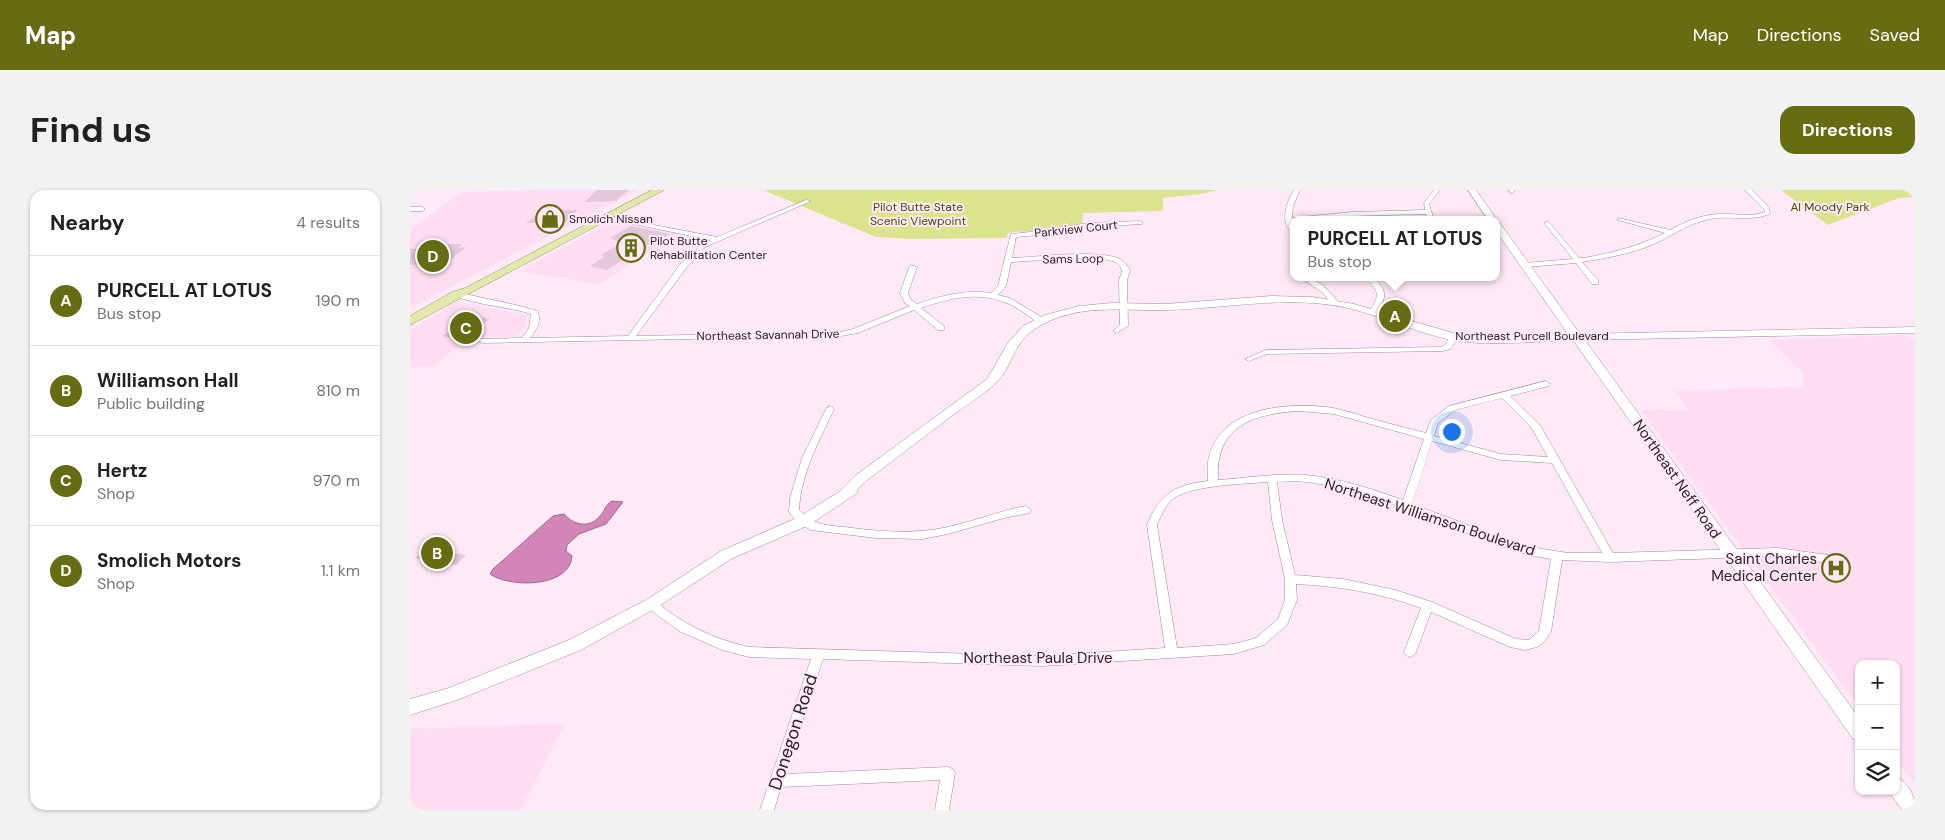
<!DOCTYPE html>
<html lang="en">
<head>
<meta charset="utf-8">
<style>
  body { margin:0; font-family:"DM Sans",sans-serif; background:#f2f2f2; color:#202124 }
  .controls { position:absolute; right:15px; bottom:15px; display:grid; overflow:hidden; border-radius:10px; box-shadow:0 1px 4px #0004 }
  .controls button { width:45px; height:45px; display:grid; place-items:center; padding:0; border:0; border-bottom:1px solid #e0e0e0; background:#fff; color:#202124; font:25px sans-serif }
  .you { position:absolute; left:1041px; top:241px; width:18px; height:18px; margin:-12px; border:4px solid #fff; border-radius:50%; background:#1a73e8; box-shadow:0 0 0 8px #1a73e833 }
  .badge { display:grid; place-items:center; width:32px; height:32px; border-radius:50%; background:#666c11; color:#fff; font-size:16px; font-weight:700 }
  .pin { position:absolute; translate:-50% -50%; border:2px solid #fff; box-shadow:0 1px 5px #0006 }
  .popup { position:absolute; left:880px; top:26px; width:210px; height:65px; box-sizing:border-box; display:grid; place-content:center; border-radius:10px; background:#fff; filter:drop-shadow(0 1px 4px #0005); font-size:16px; white-space:nowrap; color:#757577 }
  .popup b { font-size:19px; color:#202124 }
  .popup::after { content:''; position:absolute; left:50%; top:100%; margin-left:-10px; border:10px solid transparent; border-top-color:#fff }
  .list { margin:0; padding:0; list-style:none }
  h2 { display:flex; justify-content:space-between; align-items:center; height:65px; margin:0; padding:0 20px; font-size:21px }
  h2 small { font-size:16px; font-weight:400; color:#757577 }
  .list li { display:grid; grid-template-columns:32px 1fr auto; gap:15px; align-items:center; box-sizing:border-box; height:90px; padding:0 20px; border-top:1px solid #e0e0e0 }
  .list b { display:block; font-size:19px; white-space:nowrap }
  .list p { margin:0; font-size:16px; white-space:nowrap; color:#757577 }
  .list em { font-size:16px; font-style:normal; color:#757577 }
  .icon { flex:none; width:28px; height:28px; fill:none; stroke:currentColor; stroke-width:2; stroke-linecap:round; stroke-linejoin:round }
  .map { position:relative; flex:none; width:1505px; height:620px; overflow:hidden; border-radius:15px }
  header { display:flex; align-items:center; gap:30px; box-sizing:border-box; height:70px; padding:0 25px; background:#666c11; color:#fff }
  header strong { font-size:24px }
  nav { display:flex; gap:28px; margin-inline-start:auto; font-size:18px }
  .intro { display:flex; align-items:center; justify-content:space-between; box-sizing:border-box; height:120px; padding:0 30px }
  h1 { margin:0; font-size:35px }
  .button { padding:12px 22px; border-radius:15px; background:#666c11; color:#fff; font-size:18px; font-weight:700 }
  main { display:flex; gap:30px; padding:0 30px }
  aside { flex:1; background:#fff; border-radius:15px; box-shadow:0 1px 4px #0004 }
  .map>svg:first-child { display:block }
  .built { fill:#fedcf1 }
  .green { fill:#dae48d }
  .water { fill:#d385b8; stroke:#a1688d }
  .building { fill:#e2c8d8 }
  .lines { fill:none; stroke-linecap:round; stroke-linejoin:round }
  .street-casing { stroke:#a28999; stroke-width:1 }
  .secondary-casing { stroke:#a28999; stroke-width:1 }
  .primary-casing { stroke:#96995c; stroke-width:1 }
  .street { fill:#fff; fill-rule:evenodd }
  .secondary { fill:#fff; fill-rule:evenodd }
  .primary { fill:#e2e8ae; fill-rule:evenodd }
  .labels { text-anchor:middle; stroke-width:4; stroke-linejoin:round; paint-order:stroke }
  .far-park-label { font-size:12px; fill:#494e07; stroke:#ffe9f6 }
  .far-poi-label { font-size:12px; fill:#2d2329; stroke:#ffe9f6; text-anchor:start }
  .far-street-label { font-size:12px; fill:#2d2329; stroke:#ffe9f6 }
  .street-label { font-size:15px; fill:#2d2329; stroke:#ffe9f6 }
  .poi-label { font-size:15px; fill:#2d2329; stroke:#ffe9f6; text-anchor:end }
  .near-street-label { font-size:18px; fill:#2d2329; stroke:#ffe9f6 }
</style>
</head>
<body>
<header>
<strong>Map</strong>
<nav><a>Map</a><a>Directions</a><a>Saved</a></nav>
</header>
<div class="intro"><h1>Find us</h1><a class="button">Directions</a></div>
<main>
<aside>
<h2>Nearby<small>4 results</small></h2>
<ul class="list">
<li><span class="badge">A</span><div><b>PURCELL AT LOTUS</b><p>Bus stop</p></div><em>190 m</em></li>
<li><span class="badge">B</span><div><b>Williamson Hall</b><p>Public building</p></div><em>810 m</em></li>
<li><span class="badge">C</span><div><b>Hertz</b><p>Shop</p></div><em>970 m</em></li>
<li><span class="badge">D</span><div><b>Smolich Motors</b><p>Shop</p></div><em>1.1 km</em></li>
</ul>
</aside>
<div class="map">
<svg width="1505" height="620" viewBox="0 0 1505 620">
  <rect width="100%" height="100%" fill="#ffe9f6"/>
  <g class="built">
    <path d="M 132,0 L 227,0 L 0,118 L 0,40 L 52,2 Z"/>
    <path d="M 203,31 L 268,44 L 189,94 L 109,81 Z"/>
    <path d="M 47,112 L 116,125 L 116,135 L 106,147 L 61,147 L 21,177 L 0,177 L 0,140 Z"/>
    <path d="M 1497,145 L 1505,152 L 1505,594 L 1486,568 L 1486,474 L 1449,474 L 1449,517 L 1231,220 L 1278,219 L 1265,201 L 1393,197 L 1393,182 L 1359,150 Z"/>
    <path d="M 155,534 L 110,620 L 0,620 L 0,539 Z"/>
  </g>
  <g class="green">
    <path d="M 353,0 L 807,0 L 791,4 L 753,8 L 753,21 L 673,23 L 672,33 L 629,41 L 602,42 L 598,44 L 596,48 L 500,49 L 466,47 Z"/>
    <path d="M 1371,0 L 1505,0 L 1505,7 L 1489,8 L 1418,35 Z"/>
  </g>
  <path class="water" d="M 202,311 L 213,312 L 196,334 L 169,344 L 157,355 L 156,361 L 162,366 C 160,398 100,398 80,384 L 83,379 L 143,326 L 154,324 C 163,335 180,339 190,326 C 195,321 195,315 202,311 Z"/>
  <g class="building">
    <path d="M 187,0 L 219,0 L 206,11 L 175,12 Z"/>
    <path d="M 143,20 L 168,20 L 155,33 L 116,33 L 126,25 L 138,25 Z"/>
    <path d="M 221,36 L 260,44 L 251,49 L 248,48 L 197,80 L 180,76 L 194,67 L 191,66 L 194,64 L 192,64 L 212,53 L 200,48 Z"/>
    <path d="M 38,54 L 52,54 L 48,58 L 56,57 L 31,78 L 8,78 L 12,74 L 0,75 L 0,59 L 33,58 Z"/>
    <path d="M 64,126 L 80,129 L 49,149 L 32,146 Z"/>
    <path d="M 28,353 L 40,355 L 33,361 L 56,365 L 46,375 L 5,368 L 16,358 L 22,358 Z"/>
  </g>
  <g class="lines">
    <defs>
      <g id="street">
        <path d="M 884,0 L 890,0 L 883,16 L 882,28 L 942,22 L 1015,20 L 1014,13 L 1024,0 L 1030,0 L 1019,14 L 1024,30 L 1018,30 L 1016,24 L 942,26 L 884,30 L 884,44 C 869,34 876,13 884,0 Z"/>
        <path d="M 1098,0 L 1104,0 L 1105,1 L 1102,3 Z"/>
        <path d="M 1335,0 L 1342,0 L 1359,17 L 1360,24 C 1338,33 1314,23 1292,31 C 1274,36 1260,47 1244,54 C 1221,64 1196,68 1172,72 L 1188,90 L 1188,94 L 1182,94 L 1166,73 L 1115,77 L 1111,75 L 1115,73 L 1163,69 L 1135,34 L 1135,32 L 1139,32 L 1169,68 L 1174,68 C 1202,63 1229,56 1255,43 L 1208,30 L 1208,28 L 1260,40 C 1275,32 1290,25 1308,24 C 1324,23 1339,28 1355,22 L 1354,19 Z"/>
        <path d="M 396,10 L 401,11 L 295,57 L 277,77 L 226,146 L 431,142 L 443,139 L 500,116 L 495,113 L 490,103 L 500,75 L 507,77 L 498,103 L 501,110 L 507,114 C 530,106 556,99 581,103 L 588,96 L 601,44 L 629,41 L 678,33 L 730,31 L 733,33 L 732,34 L 678,37 L 629,45 L 606,47 L 602,68 C 628,67 687,59 710,69 C 715,72 718,76 720,81 L 717,90 L 718,136 L 707,143 L 703,141 L 710,135 L 709,90 L 712,81 C 711,77 709,74 705,72 C 686,64 624,71 601,72 L 596,96 L 588,105 L 600,108 L 633,128 L 633,132 L 627,132 C 617,125 606,116 594,112 C 567,101 537,109 511,118 L 534,136 L 534,140 L 528,140 L 504,120 L 448,143 L 431,146 L 72,153 L 68,151 L 69,149 L 112,148 L 119,138 L 121,124 C 101,117 57,114 42,104 L 46,102 L 106,115 L 128,121 C 131,132 127,140 120,148 L 218,146 L 271,73 L 291,55 L 301,50 L 199,29 L 197,28 L 197,26 L 307,47 Z"/>
        <path d="M 0,17 L 12,17 L 15,19 L 12,21 L 0,21 Z"/>
        <path d="M 890,87 C 906,87 919,99 928,112 L 924,114 L 921,114 L 913,103 Z"/>
        <path d="M 954,87 L 962,87 C 978,100 977,107 966,124 L 960,124 L 959,122 C 972,103 968,101 954,87 Z"/>
        <path d="M 1041,145 L 1044,145 L 1048,147 L 1041,159 L 1032,161 L 857,164 L 839,171 L 835,169 L 856,160 L 1031,157 L 1035,155 Z"/>
        <path d="M 1136,191 L 1140,194 L 1139,196 L 1100,206 L 1130,235 L 1203,363 L 1368,358 L 1418,365 L 1422,366 L 1423,369 L 1422,372 L 1418,373 L 1368,366 L 1200,372 L 1152,370 L 1141,442 L 1134,452 L 1127,457 L 1115,460 L 1100,457 L 1021,422 L 1006,462 L 1004,465 L 1000,467 L 996,465 L 994,462 L 1011,418 C 971,403 929,396 886,394 L 887,410 L 877,435 L 854,455 L 824,464 L 632,476 L 413,469 L 375,584 L 538,577 L 543,579 L 545,583 L 539,620 L 525,620 L 530,590 L 371,597 L 364,620 L 350,620 L 401,469 L 339,467 L 312,460 L 271,442 L 248,426 L 235,414 L 237,411 L 241,410 L 245,411 C 273,434 303,449 339,457 L 632,466 L 755,458 L 737,335 C 750,303 765,295 798,291 C 798,285 797,278 798,272 C 806,217 879,211 923,218 C 933,220 943,223 952,226 C 974,232 995,238 1016,243 L 1021,230 L 1039,216 ZM 1092,208 L 1121,237 L 1138,267 L 1091,264 L 1024,246 L 1028,233 L 1045,220 ZM 889,221 L 924,224 L 1014,249 L 993,310 C 962,299 929,288 896,285 C 866,283 837,288 808,290 C 805,236 842,224 889,221 ZM 1022,251 L 1091,270 L 1142,273 L 1192,363 L 1158,363 L 1114,356 L 1002,314 ZM 885,291 C 948,295 1006,323 1064,346 C 1090,356 1114,365 1141,369 L 1129,441 L 1119,450 L 1106,449 L 1022,412 L 985,400 L 933,389 L 885,385 L 872,330 L 867,292 ZM 858,292 L 862,330 L 875,389 L 875,410 L 868,429 L 846,448 L 824,454 L 767,458 L 747,335 C 751,325 755,316 763,309 C 781,295 834,294 858,292 Z"/>
        <path d="M 420,216 L 424,219 C 409,252 391,283 389,320 C 406,337 419,335 442,338 C 474,342 506,344 538,337 C 561,332 582,324 605,318 L 616,316 L 621,320 L 620,323 L 594,328 L 538,344 L 512,349 L 466,348 L 401,340 L 390,334 L 380,324 L 379,321 L 380,308 L 392,268 L 416,219 Z"/>
      </g>
      <g id="secondary">
        <path d="M 1058,0 L 1066,0 L 1087,30 L 1087,31 L 1089,32 L 1170,144 L 1505,137 L 1505,143 L 1175,150 L 1449,528 L 1449,551 L 1443,549 L 1163,150 C 1125,151 1080,157 1042,150 C 1001,142 963,121 922,115 C 866,107 810,119 754,120 C 712,121 667,113 628,137 C 601,153 604,177 584,195 C 571,206 557,215 543,225 C 514,247 485,269 456,291 L 448,299 L 447,303 L 399,335 L 321,369 L 246,418 L 171,460 L 47,510 L 0,525 L 0,509 L 39,498 L 159,450 L 236,410 L 311,361 L 389,327 L 429,302 L 446,285 L 577,189 L 598,153 L 613,136 L 635,125 L 669,116 L 702,113 L 756,114 L 861,106 L 902,107 L 944,114 L 1043,143 L 1061,146 L 1158,144 L 1086,41 L 1086,30 L 1078,30 Z"/>
        <path d="M 1486,587 C 1500,593 1505,606 1505,620 L 1492,620 L 1479,602 L 1486,601 Z"/>
      </g>
      <path id="primary" d="M 242,0 L 254,0 L 0,135 L 0,126 L 42,102 L 55,98 Z"/>
    </defs>
    <use href="#street" class="street-casing"/>
    <use href="#secondary" class="secondary-casing"/>
    <use href="#primary" class="primary-casing"/>
    <use href="#street" class="street"/>
    <use href="#secondary" class="secondary"/>
    <use href="#primary" class="primary"/>
  </g>
  <defs>
    <symbol id="shop-ring" viewBox="-11 -11 22 22"><circle r="9.5" fill="#ffe9f6" stroke="#666c11" stroke-width="1.5"/><path d="M-5-2.5h2.3a2.7 3.5 0 0 1 5.4 0H5L5.5 6h-11ZM-1.5-2.5h3a1.5 2.3 0 0 0-3 0Z" fill="#666c11"/></symbol>
    <symbol id="building-ring" viewBox="-11 -11 22 22"><circle r="9.5" fill="#ffe9f6" stroke="#666c11" stroke-width="1.5"/><path d="M-4-6H4V6H1V3H-1V6H-4ZM-2.5-4.3h1.7v1.8h-1.7ZM.8-4.3h1.7v1.8H.8ZM-2.5-1h1.7V.8h-1.7ZM.8-1h1.7V.8H.8Z" fill="#666c11"/></symbol>
    <symbol id="hospital-ring" viewBox="-11 -11 22 22"><circle r="9.5" fill="#ffe9f6" stroke="#666c11" stroke-width="1.5"/><path d="M-5-5h3v3.5h4V-5h3V5h-3V1.5h-4V5h-3Z" fill="#666c11"/></symbol>
  </defs>
  <g fill-rule="evenodd">
    <use href="#shop-ring" x="124" y="13" width="32" height="32"/>
    <use href="#building-ring" x="205" y="42" width="32" height="32"/>
    <use href="#hospital-ring" x="1410" y="362" width="32" height="32"/>
  </g>
  <g class="labels">
    <g class="far-park-label">
      <text x="508" y="21">Pilot Butte State<tspan x="508" dy="14">Scenic Viewpoint</tspan></text>
      <text x="1420" y="21">Al Moody Park</text>
    </g>
    <g class="far-poi-label">
      <text x="159" y="33">Smolich Nissan</text>
      <text x="240" y="55">Pilot Butte<tspan x="240" dy="14">Rehabilitation Center</tspan></text>
    </g>
    <g class="far-street-label">
      <text transform="translate(666 39) rotate(-6)" y="4">Parkview Court</text>
      <text transform="translate(663 69) rotate(-1)" y="4">Sams Loop</text>
      <text transform="translate(358 145) rotate(-1)" y="4">Northeast Savannah Drive</text>
      <text x="1122" y="150">Northeast Purcell Boulevard</text>
    </g>
    <g class="street-label">
      <text transform="translate(1267 289) rotate(55)" y="5">Northeast Neff Road</text>
      <text transform="translate(1020 327) rotate(18)" y="5">Northeast Williamson Boulevard</text>
      <text x="628" y="473">Northeast Paula Drive</text>
    </g>
    <g class="poi-label">
      <text x="1407" y="374">Saint Charles<tspan x="1407" dy="17">Medical Center</tspan></text>
    </g>
    <g class="near-street-label">
      <text transform="translate(383 542) rotate(-72)" y="6">Donegon Road</text>
    </g>
  </g>
</svg>
<div class="controls">
<button>+</button>
<button>−</button>
<button><svg class="icon" aria-label="layers" viewBox="0 0 24 24"><path d="M12 4l9 5-9 5-9-5zM3 14l9 5 9-5"/></svg></button>
</div>
<div class="you"></div>
<div class="pin badge" style="left:985px;top:126px">A</div>
<div class="popup"><b>PURCELL AT LOTUS</b>Bus stop</div>
<div class="pin badge" style="left:27px;top:363px">B</div>
<div class="pin badge" style="left:56px;top:138px">C</div>
<div class="pin badge" style="left:23px;top:66px">D</div>
</div>
</main>
</body>
</html>
